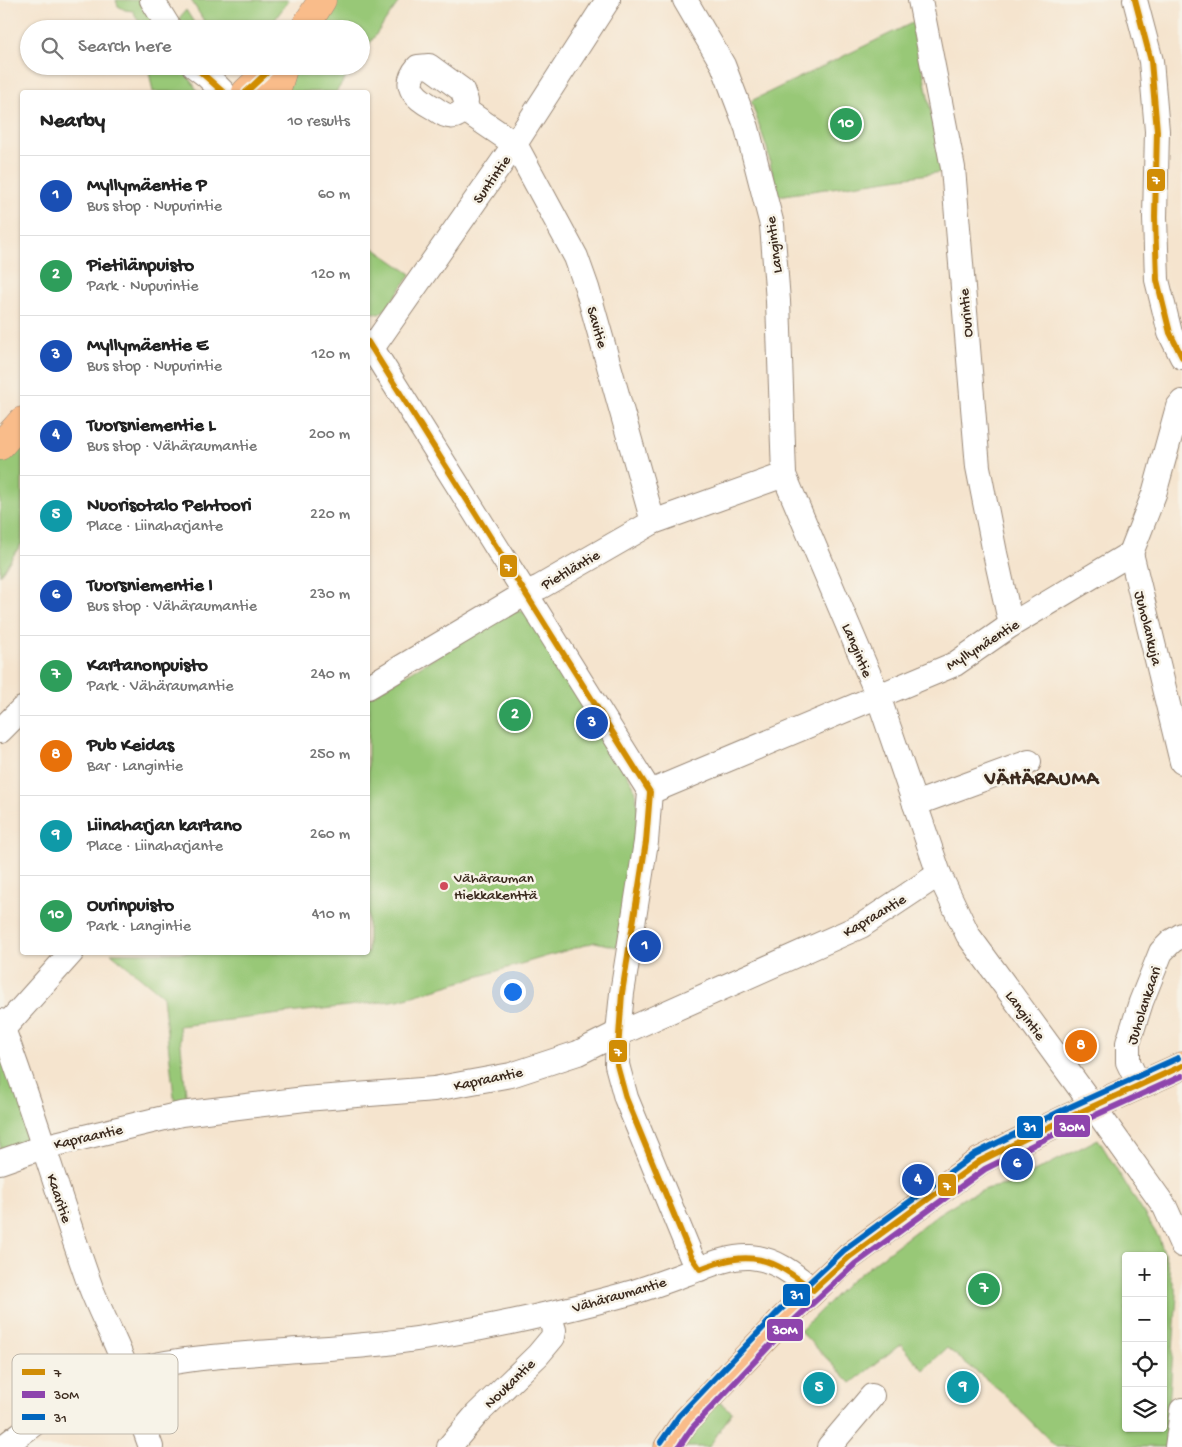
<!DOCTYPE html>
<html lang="en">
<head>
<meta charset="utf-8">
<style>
  body { margin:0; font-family:"Gochi Hand",sans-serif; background:#f2f2f2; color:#222 }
  .controls { position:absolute; right:15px; bottom:15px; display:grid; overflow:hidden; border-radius:5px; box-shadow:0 1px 4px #0004 }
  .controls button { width:45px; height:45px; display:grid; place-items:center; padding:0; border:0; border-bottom:1px solid #e0e0e0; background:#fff; color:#222; font:25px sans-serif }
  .you { position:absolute; left:512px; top:991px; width:18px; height:18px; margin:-12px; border:4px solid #fff; border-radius:50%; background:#1a73e8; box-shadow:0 0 0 8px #1a73e833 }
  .badge { display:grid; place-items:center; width:32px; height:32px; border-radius:50%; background:#ea580c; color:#fff; font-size:16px; font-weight:700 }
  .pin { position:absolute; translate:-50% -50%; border:2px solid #fff; box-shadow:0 1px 5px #0006 }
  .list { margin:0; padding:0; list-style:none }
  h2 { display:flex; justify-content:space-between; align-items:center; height:65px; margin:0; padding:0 20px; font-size:21px }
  h2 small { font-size:16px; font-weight:400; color:#767676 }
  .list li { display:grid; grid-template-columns:32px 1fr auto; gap:15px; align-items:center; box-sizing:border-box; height:80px; padding:0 20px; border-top:1px solid #e0e0e0 }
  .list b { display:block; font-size:19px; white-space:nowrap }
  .list p { margin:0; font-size:16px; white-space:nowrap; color:#767676 }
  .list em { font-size:16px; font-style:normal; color:#767676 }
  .icon { flex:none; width:28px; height:28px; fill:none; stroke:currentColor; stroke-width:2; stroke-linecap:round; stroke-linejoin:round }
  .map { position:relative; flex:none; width:1182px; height:1447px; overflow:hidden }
  .search { position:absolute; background:#fff; box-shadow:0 1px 4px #0004; left:20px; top:20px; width:350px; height:55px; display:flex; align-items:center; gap:12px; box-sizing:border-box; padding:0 18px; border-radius:28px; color:#767676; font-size:19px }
  .panel { position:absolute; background:#fff; box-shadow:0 1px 4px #0004; left:20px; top:90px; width:350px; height:865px; border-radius:5px }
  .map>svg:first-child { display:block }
  .green { fill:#98c877; stroke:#6a794a; fill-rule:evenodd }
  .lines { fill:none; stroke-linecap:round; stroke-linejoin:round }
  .minor-casing { stroke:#988776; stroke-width:26 }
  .major-casing { stroke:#988776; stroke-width:29 }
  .minor { stroke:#fff; stroke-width:24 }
  .major { stroke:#f9bc8a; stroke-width:28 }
  .bus-1-casing { stroke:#f7f3e8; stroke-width:10 }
  .bus-2-casing { stroke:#f7f3e8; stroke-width:10 }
  .bus-3-casing { stroke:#f7f3e8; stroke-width:10 }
  .bus-1 { stroke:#d18d06; stroke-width:6 }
  .bus-2 { stroke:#8e44ad; stroke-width:6 }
  .bus-3 { stroke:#0065bd; stroke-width:6 }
  .poi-dot { fill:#d1495b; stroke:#f7f3e8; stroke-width:2 }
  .labels { text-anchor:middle; stroke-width:5; stroke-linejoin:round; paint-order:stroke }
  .street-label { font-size:15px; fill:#3b2a1e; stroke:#f7f3e8 }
  .poi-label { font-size:15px; fill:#3b2a1e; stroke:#f7f3e8; text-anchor:start }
  .district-label { font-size:20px; font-weight:bold; letter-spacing:1px; fill:#3b2a1e; stroke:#f7f3e8 }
  .key { fill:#f7f3e8; stroke:#bfb7ab; stroke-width:1 }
  .key-label { font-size:14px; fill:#3b2a1e }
  .line-badge { stroke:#f7f3e8; stroke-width:2 }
  .badge-label { font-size:14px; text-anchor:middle; font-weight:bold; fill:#fff }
</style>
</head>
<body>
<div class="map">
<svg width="1182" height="1447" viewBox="0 0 1182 1447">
  <rect width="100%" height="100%" fill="#f7f3e8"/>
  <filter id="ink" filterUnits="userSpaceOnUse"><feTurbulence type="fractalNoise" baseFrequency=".02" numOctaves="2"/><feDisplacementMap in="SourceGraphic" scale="10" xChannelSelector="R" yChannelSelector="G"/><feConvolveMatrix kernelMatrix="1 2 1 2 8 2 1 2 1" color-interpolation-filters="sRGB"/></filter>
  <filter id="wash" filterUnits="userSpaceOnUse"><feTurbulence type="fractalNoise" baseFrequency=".0096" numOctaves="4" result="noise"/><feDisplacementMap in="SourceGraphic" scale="20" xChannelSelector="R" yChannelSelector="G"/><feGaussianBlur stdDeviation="1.12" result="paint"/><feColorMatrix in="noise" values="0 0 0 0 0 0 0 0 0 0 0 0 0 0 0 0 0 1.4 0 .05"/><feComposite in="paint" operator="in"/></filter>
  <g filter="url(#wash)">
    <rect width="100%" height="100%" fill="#f5e4ce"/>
    <g class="green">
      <path d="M 116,0 L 139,0 L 158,29 L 143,29 L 133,11 L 125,10 L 118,6 Z"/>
      <path d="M 191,0 L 289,0 L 268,29 L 209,29 Z"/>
      <path d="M 325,0 L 400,0 L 361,56 L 361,29 L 305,29 Z"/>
      <path d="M 186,10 L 198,29 L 181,29 L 180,17 Z"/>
      <path d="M 914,22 L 942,172 L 777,196 L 767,148 L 751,101 Z"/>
      <path d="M 148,66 L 182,66 L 198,92 L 153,92 Z"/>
      <path d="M 289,66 L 354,66 L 336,92 L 284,92 Z"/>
      <path d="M 368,244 L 411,274 L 386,309 L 379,314 L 372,312 L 368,305 Z"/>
      <path d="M 22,417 L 22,543 L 0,575 L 0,440 Z"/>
      <path d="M 521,611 L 528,614 L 633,784 L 638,804 L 639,824 L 617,947 L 595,942 L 399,1000 L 179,1026 L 187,1104 L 175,1106 L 163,996 L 111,953 L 368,952 L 368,697 L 513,612 Z"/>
      <path d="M 0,1028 L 41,1138 L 0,1152 Z"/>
      <path d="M 1098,1139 L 1159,1238 L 1177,1295 L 1166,1447 L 1056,1447 L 1001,1391 L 947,1348 L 923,1370 L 901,1344 L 851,1383 L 800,1331 L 849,1282 L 938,1214 L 964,1198 L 989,1188 L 1011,1184 ZM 1126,1256 L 1163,1256 L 1163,1428 L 1126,1428 Z"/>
      <path d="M 710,1395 L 732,1412 L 709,1447 L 669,1447 Z"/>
    </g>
  </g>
  <g filter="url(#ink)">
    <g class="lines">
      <defs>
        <g id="minor">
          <path d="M 152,0 L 170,29"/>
          <path d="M 685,0 L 723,65 L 747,128 L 772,225 L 778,301 L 784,475 L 878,696 L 939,874 L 968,935 L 1093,1106 L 1165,1207 L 1182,1245"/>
          <path d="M 920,0 L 953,168 L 978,467 L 995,553 L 1011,625"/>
          <path d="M 1135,0 L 1151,61 L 1157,131 L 1155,217 L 1157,280 L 1170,333 L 1182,357"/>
          <path d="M 194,66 L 207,76 L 223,92"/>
          <path d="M 465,110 C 462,112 458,115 455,116 C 447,118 440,112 434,108 C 416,98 401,87 418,67 L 429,66 L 462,90 L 466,101 L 465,110 L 515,144 L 576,257 L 587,288 L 653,522"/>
          <path d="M 368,342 L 650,792 L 646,842 L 622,993 L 618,1033 L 617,1065 L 626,1098 L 691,1256 L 700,1269"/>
          <path d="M 368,354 L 515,144 L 608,0"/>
          <path d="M 1131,553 L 1182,762"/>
          <path d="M 368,687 L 526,593 L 540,587 L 653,522 L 784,475"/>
          <path d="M 0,731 L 22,709"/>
          <path d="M 650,792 L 955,664 L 1011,625 L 1131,553 L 1154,494 L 1178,407 L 1182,402"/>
          <path d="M 915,804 L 1029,762"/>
          <path d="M 0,1021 C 32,1105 57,1192 87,1277 C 98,1310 116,1339 127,1372"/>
          <path d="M 3,1029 L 72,952"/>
          <path d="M 1139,1085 L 1128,1062 L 1128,1043 L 1141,1002 L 1161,952 L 1172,941 L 1182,935"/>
          <path d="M 0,1162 L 43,1147 L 181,1114 L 305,1099 L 434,1089 L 511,1075 L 578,1053 L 618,1033 L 630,1029 L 861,926 L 939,874"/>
          <path d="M 139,1414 L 151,1447"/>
          <path d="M 3,1447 C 42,1418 80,1386 127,1372 C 166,1361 206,1357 246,1354 C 293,1350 340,1348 387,1343 C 466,1333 546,1316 623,1295 C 645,1289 666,1281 688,1273 C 707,1266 729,1256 750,1257 C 776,1259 794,1274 813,1290"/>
          <path d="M 449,1447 L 477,1414 L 538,1355 L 553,1337 L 554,1330 L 549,1314"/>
          <path d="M 829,1447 L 872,1396"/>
          <path d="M 1177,1447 L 1182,1410"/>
        </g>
        <g id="major">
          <path d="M 304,29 L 322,0"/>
          <path d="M 246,92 L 274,66"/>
          <path d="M 276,92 L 284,66"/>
          <path d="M 0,446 L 22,421"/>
          <path d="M 668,1447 L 685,1422 L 783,1319 L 849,1257 L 980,1161 L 1063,1120 L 1182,1066"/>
        </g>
      </defs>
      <use href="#minor" class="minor-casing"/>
      <use href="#major" class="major-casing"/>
      <use href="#minor" class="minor"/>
      <use href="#major" class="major"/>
      <defs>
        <g id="bus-1">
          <path d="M 1135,0 L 1151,61 L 1157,131 L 1155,217 L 1157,280 L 1170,333 L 1182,357"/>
          <path d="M 194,66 L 223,92"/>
          <path d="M 246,92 L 274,66"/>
          <path d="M 368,342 L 650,792 L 646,842 L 622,993 L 617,1065 L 626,1098 L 691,1256 L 700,1269 C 751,1249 771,1257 813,1290 L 849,1257 L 980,1161 L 1063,1120 L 1182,1066"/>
        </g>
        <path id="bus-2" d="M 679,1447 L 692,1428 L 789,1325 L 855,1264 L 985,1169 L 1067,1128 L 1182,1076"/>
        <path id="bus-3" d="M 661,1442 L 679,1416 L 777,1313 L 844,1250 L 975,1154 L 1059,1112 L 1178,1058"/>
      </defs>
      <use href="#bus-1" class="bus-1-casing"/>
      <use href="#bus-2" class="bus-2-casing"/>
      <use href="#bus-3" class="bus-3-casing"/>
      <use href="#bus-1" class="bus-1"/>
      <use href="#bus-2" class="bus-2"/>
      <use href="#bus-3" class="bus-3"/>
    </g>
  </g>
  <circle class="poi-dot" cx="444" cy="886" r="5"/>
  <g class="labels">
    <g class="street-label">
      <text transform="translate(491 179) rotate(-55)" y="5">Suntintie</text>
      <text transform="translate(773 245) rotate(-97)" y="5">Langintie</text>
      <text transform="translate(965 313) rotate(-95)" y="5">Ourintie</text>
      <text transform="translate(598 327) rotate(74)" y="5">Savitie</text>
      <text transform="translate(570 569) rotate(-30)" y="5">Pietiläntie</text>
      <text transform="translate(1149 628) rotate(76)" y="5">Juholankuja</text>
      <text transform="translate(982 644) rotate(-32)" y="5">Myllymäentie</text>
      <text transform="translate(858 650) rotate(67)" y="5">Langintie</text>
      <text transform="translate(874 915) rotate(-31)" y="5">Kapraantie</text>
      <text transform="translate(1143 1005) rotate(-72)" y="5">Juholankaari</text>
      <text transform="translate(1026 1015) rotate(54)" y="5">Langintie</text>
      <text transform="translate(488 1078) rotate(-12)" y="5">Kapraantie</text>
      <text transform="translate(88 1136) rotate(-13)" y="5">Kapraantie</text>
      <text transform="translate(60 1198) rotate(71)" y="5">Kaaritie</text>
      <text transform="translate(619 1294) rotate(-16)" y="5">Vähäraumantie</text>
      <text transform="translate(509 1383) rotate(-44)" y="5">Noukantie</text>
    </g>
    <g class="poi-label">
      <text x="454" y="882">Vähärauman<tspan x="454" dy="17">Hiekkakenttä</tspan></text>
    </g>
    <g class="district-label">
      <text x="1042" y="784">VÄHÄRAUMA</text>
    </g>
  </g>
  <rect x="12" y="1354" width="166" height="80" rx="8" class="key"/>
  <rect x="22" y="1369" width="23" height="6" fill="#d18d06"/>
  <rect x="22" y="1391" width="23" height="7" fill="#8e44ad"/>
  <rect x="22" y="1414" width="23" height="6" fill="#0065bd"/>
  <g class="key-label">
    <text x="54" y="1377">7</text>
    <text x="54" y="1399">30M</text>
    <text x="54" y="1422">31</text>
  </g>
  <g class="line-badge">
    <rect x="1146" y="168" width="20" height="24" rx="5" fill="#d18d06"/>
    <rect x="499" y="554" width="19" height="24" rx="5" fill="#d18d06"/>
    <rect x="608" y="1039" width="20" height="24" rx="5" fill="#d18d06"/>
    <rect x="1053" y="1114" width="38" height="24" rx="5" fill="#8e44ad"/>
    <rect x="1016" y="1115" width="28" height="24" rx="5" fill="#0065bd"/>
    <rect x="937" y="1173" width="20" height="24" rx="5" fill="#d18d06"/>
    <rect x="782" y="1283" width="29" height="24" rx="5" fill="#0065bd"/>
    <rect x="766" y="1318" width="38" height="24" rx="5" fill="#8e44ad"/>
  </g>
  <g class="badge-label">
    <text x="1156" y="184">7</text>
    <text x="508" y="571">7</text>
    <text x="618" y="1056">7</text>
    <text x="1072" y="1131">30M</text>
    <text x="1030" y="1131">31</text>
    <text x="947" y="1190">7</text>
    <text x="797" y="1299">31</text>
    <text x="785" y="1334">30M</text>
  </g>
</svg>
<div class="controls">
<button>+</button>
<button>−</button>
<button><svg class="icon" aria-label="locate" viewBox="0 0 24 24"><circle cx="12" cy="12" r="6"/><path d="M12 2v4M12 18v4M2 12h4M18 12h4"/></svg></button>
<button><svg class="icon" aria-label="layers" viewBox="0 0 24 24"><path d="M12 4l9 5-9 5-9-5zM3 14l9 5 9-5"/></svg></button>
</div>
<div class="you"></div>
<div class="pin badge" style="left:645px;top:946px;background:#1a4fb4">1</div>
<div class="pin badge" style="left:515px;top:715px;background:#2e9e5b">2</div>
<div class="pin badge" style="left:592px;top:723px;background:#1a4fb4">3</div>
<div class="pin badge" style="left:918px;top:1180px;background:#1a4fb4">4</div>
<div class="pin badge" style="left:819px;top:1388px;background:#0f9aa8">5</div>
<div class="pin badge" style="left:1017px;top:1164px;background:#1a4fb4">6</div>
<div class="pin badge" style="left:984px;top:1289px;background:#2e9e5b">7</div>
<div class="pin badge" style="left:1081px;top:1046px;background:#e8710a">8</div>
<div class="pin badge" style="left:963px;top:1387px;background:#0f9aa8">9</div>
<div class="pin badge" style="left:846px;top:124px;background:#2e9e5b">10</div>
<div class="search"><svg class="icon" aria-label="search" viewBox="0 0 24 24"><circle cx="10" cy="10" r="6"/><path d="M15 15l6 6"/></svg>Search here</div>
<section class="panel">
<h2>Nearby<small>10 results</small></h2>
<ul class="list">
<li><span class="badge" style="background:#1a4fb4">1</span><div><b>Myllymäentie P</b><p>Bus stop · Nupurintie</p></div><em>60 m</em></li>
<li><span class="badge" style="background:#2e9e5b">2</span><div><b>Pietilänpuisto</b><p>Park · Nupurintie</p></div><em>120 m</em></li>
<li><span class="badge" style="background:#1a4fb4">3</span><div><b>Myllymäentie E</b><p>Bus stop · Nupurintie</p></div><em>120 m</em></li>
<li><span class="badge" style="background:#1a4fb4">4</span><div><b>Tuorsniementie L</b><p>Bus stop · Vähäraumantie</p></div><em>200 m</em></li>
<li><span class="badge" style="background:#0f9aa8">5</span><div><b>Nuorisotalo Pehtoori</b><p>Place · Liinaharjante</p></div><em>220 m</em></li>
<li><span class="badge" style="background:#1a4fb4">6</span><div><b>Tuorsniementie I</b><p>Bus stop · Vähäraumantie</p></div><em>230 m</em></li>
<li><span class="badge" style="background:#2e9e5b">7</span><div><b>Kartanonpuisto</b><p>Park · Vähäraumantie</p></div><em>240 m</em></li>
<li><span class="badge" style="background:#e8710a">8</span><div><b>Pub Keidas</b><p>Bar · Langintie</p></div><em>250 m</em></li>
<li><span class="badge" style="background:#0f9aa8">9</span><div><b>Liinaharjan kartano</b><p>Place · Liinaharjante</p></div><em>260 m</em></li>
<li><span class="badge" style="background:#2e9e5b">10</span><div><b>Ourinpuisto</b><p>Park · Langintie</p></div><em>410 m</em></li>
</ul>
</section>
</div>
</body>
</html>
